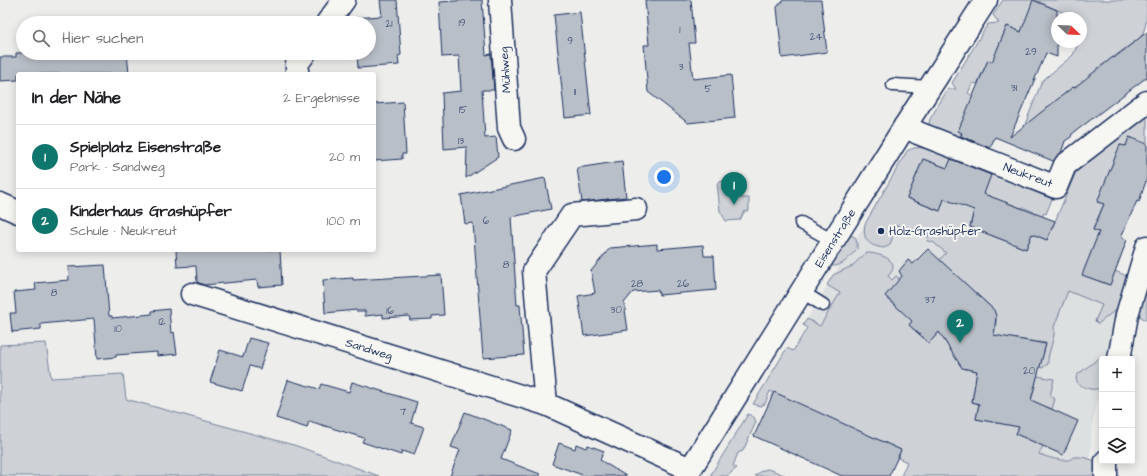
<!DOCTYPE html>
<html lang="de">
<head>
<meta charset="utf-8">
<style>
  body { margin:0; font-family:"Architects Daughter",sans-serif; background:#f2f2f2; color:#202124 }
  .controls { position:absolute; right:12px; bottom:12px; display:grid; overflow:hidden; border-radius:4px; box-shadow:0 2px 10px #0003 }
  .controls button { width:36px; height:36px; display:grid; place-items:center; padding:0; border:0; border-bottom:1px solid #e0e0e0; background:#fff; color:#202124; font:20px sans-serif }
  .compass { position:absolute; left:1051px; top:12px; width:36px; height:36px; border-radius:50%; background:#fff; box-shadow:0 2px 10px #0003; rotate:113deg }
  .you { position:absolute; left:664px; top:177px; width:14px; height:14px; margin:-10px; border:3px solid #fff; border-radius:50%; background:#1a73e8; box-shadow:0 0 0 6px #1a73e833 }
  .badge { display:grid; place-items:center; width:26px; height:26px; border-radius:50%; background:#0f766e; color:#fff; font-size:13px; font-weight:700 }
  .pin { position:absolute; translate:-50% -33px; filter:drop-shadow(0 1px 2px #0008) }
  .pin::after { content:''; position:absolute; top:21px; width:14px; height:12px; background:inherit; clip-path:polygon(0 0,100% 0,50% 100%) }
  .list { margin:0; padding:0; list-style:none }
  h2 { display:flex; justify-content:space-between; align-items:center; height:52px; margin:0; padding:0 16px; font-size:17px }
  h2 small { font-size:13px; font-weight:400; color:#757577 }
  .list li { display:grid; grid-template-columns:26px 1fr auto; gap:12px; align-items:center; box-sizing:border-box; height:64px; padding:0 16px; border-top:1px solid #e0e0e0 }
  .list b { display:block; font-size:15px; white-space:nowrap }
  .list p { margin:0; font-size:13px; white-space:nowrap; color:#757577 }
  .list em { font-size:13px; font-style:normal; color:#757577 }
  .icon { flex:none; width:22px; height:22px; fill:none; stroke:currentColor; stroke-width:2; stroke-linecap:round; stroke-linejoin:round }
  .map { position:relative; flex:none; width:1147px; height:476px; overflow:hidden }
  .search { position:absolute; background:#fff; box-shadow:0 2px 10px #0003; left:16px; top:16px; width:360px; height:44px; display:flex; align-items:center; gap:10px; box-sizing:border-box; padding:0 14px; border-radius:22px; color:#757577; font-size:15px }
  .panel { position:absolute; background:#fff; box-shadow:0 2px 10px #0003; left:16px; top:72px; width:360px; height:180px; border-radius:4px }
  .map>svg:first-child { display:block }
  .built { fill:#dde0e1 }
  .green { fill:#ced2d7; stroke:#74809a }
  .building { fill:#b9bfc8; stroke:#1b2f5e }
  .lines { fill:none; stroke-linecap:round; stroke-linejoin:round }
  .service-casing { stroke:#1b2f5e; stroke-width:15 }
  .minor-casing { stroke:#1b2f5e; stroke-width:25 }
  .service { stroke:#f6f6f2; stroke-width:12 }
  .minor { stroke:#f6f6f2; stroke-width:22 }
  .poi-dot { fill:#1b2f5e; stroke:#f6f6f2; stroke-width:1.5 }
  .labels { text-anchor:middle; stroke-width:4; stroke-linejoin:round; paint-order:stroke }
  .number-label { font-size:10px; fill:#425378 }
  .street-label { font-size:12px; fill:#1b2f5e; stroke:#f6f6f2 }
  .poi-label { font-size:12px; fill:#1b2f5e; stroke:#f6f6f2; text-anchor:start }
</style>
</head>
<body>
<div class="map">
<svg width="1147" height="476" viewBox="0 0 1147 476">
  <rect width="100%" height="100%" fill="#edeeec"/>
  <filter id="ink" filterUnits="userSpaceOnUse"><feTurbulence type="fractalNoise" baseFrequency=".025" numOctaves="2"/><feDisplacementMap in="SourceGraphic" scale="8" xChannelSelector="R" yChannelSelector="G"/><feConvolveMatrix kernelMatrix="1 2 1 2 8 2 1 2 1" color-interpolation-filters="sRGB"/></filter>
  <g filter="url(#ink)">
    <path class="built" d="M 878,202 L 1119,307 L 1107,359 L 1102,359 L 1102,382 L 1092,426 L 1090,459 L 1074,457 L 1067,460 L 1048,458 L 798,362 L 819,326 L 807,319 Z"/>
    <g class="green">
      <path d="M 1003,0 L 1147,0 C 1147,11 1147,29 1141,36 L 1141,37 L 1097,69 L 1079,95 L 1073,87 L 1047,108 L 1069,137 L 1024,127 L 1042,81 L 1073,55 L 1078,44 L 1073,42 L 1081,42 L 1081,18 L 1066,18 L 1067,14 L 1034,0 L 1025,33 L 1007,26 L 997,50 L 999,64 L 988,60 L 977,84 L 973,83 L 968,93 L 973,96 L 958,142 L 930,128 L 929,123 L 930,119 L 948,89 L 956,89 L 952,83 L 988,24 L 999,23 L 993,15 Z"/>
      <path d="M 1147,115 L 1147,144 L 1130,137 L 1126,146 L 1120,145 L 1098,202 L 1104,204 L 1093,229 L 1099,232 L 1083,275 L 1109,285 L 1115,271 L 1127,276 L 1119,307 L 1098,324 L 1095,321 L 1102,305 L 1068,291 L 1054,327 C 1056,339 1047,352 1048,364 L 1042,368 L 1040,367 L 1046,343 L 1015,339 L 990,347 C 993,335 1001,319 992,308 L 939,260 L 946,253 L 933,242 L 927,241 L 929,234 L 896,225 L 890,245 L 884,248 C 869,246 862,240 865,224 L 907,151 C 921,142 938,153 952,159 L 950,165 L 955,171 L 923,159 L 907,198 L 939,211 L 944,199 L 974,209 L 970,227 L 1026,249 L 1032,234 L 1047,240 L 1076,172 Z"/>
      <path d="M 991,174 L 1052,199 L 1046,214 L 1044,213 L 1042,217 L 1033,214 L 1034,212 L 1022,207 L 1021,208 L 983,194 Z"/>
      <path d="M 726,180 L 730,182 L 729,188 L 737,198 L 749,198 L 749,211 L 744,212 L 740,220 L 726,221 L 720,211 L 717,183 Z"/>
      <path d="M 850,235 L 855,237 L 857,243 L 857,249 C 850,256 843,267 832,266 L 831,263 L 844,241 L 846,242 Z"/>
      <path d="M 866,253 C 878,253 904,260 888,276 L 892,280 L 896,276 L 900,279 L 916,317 L 909,325 L 929,343 L 939,332 L 953,354 L 962,344 L 969,350 L 965,369 L 977,371 L 972,402 L 979,404 L 976,419 L 1016,426 L 1020,425 L 1016,434 L 1043,446 L 1039,454 C 1047,457 1059,461 1068,460 C 1070,460 1071,458 1074,457 C 1079,456 1094,459 1098,463 L 1100,476 L 901,476 L 907,462 L 898,458 L 901,450 L 770,391 L 765,404 L 760,406 L 753,404 L 787,348 L 793,351 L 807,328 L 803,325 L 807,319 L 820,326 L 840,293 L 827,285 L 833,275 L 852,266 Z"/>
      <path d="M 1147,265 L 1147,321 L 1133,311 Z"/>
      <path d="M 46,343 L 51,378 L 123,374 L 126,399 L 297,446 L 379,476 L 0,476 L 0,345 Z"/>
      <path d="M 1101,358 L 1104,359 L 1102,359 L 1102,387 C 1095,392 1085,388 1078,384 L 1076,379 L 1077,375 L 1098,359 Z"/>
      <path d="M 1037,376 L 1054,379 L 1050,396 L 1055,399 L 1052,409 L 1022,397 L 1032,398 Z"/>
      <path d="M 748,414 L 754,417 L 756,422 L 743,451 L 738,453 L 733,466 L 737,468 L 727,476 L 710,476 Z"/>
      <path d="M 767,469 L 774,471 L 787,476 L 755,476 L 761,471 Z"/>
    </g>
    <g class="building">
      <path d="M 380,0 L 397,0 L 401,55 L 398,56 L 399,65 L 358,68 L 357,53 L 369,53 L 369,23 L 355,23 L 354,18 L 382,16 Z"/>
      <path d="M 470,0 L 482,0 L 486,55 L 491,54 L 494,90 L 482,90 L 485,138 L 496,137 L 498,157 L 466,178 L 467,147 L 444,149 L 442,93 L 461,91 L 459,56 L 442,57 L 439,2 Z"/>
      <path d="M 645,0 L 691,0 L 695,43 L 689,43 L 693,79 L 731,75 L 735,118 L 688,123 L 648,92 L 644,45 L 649,45 Z"/>
      <path d="M 783,0 L 821,0 L 827,52 L 782,58 L 777,7 Z"/>
      <path d="M 1033,0 L 1057,10 L 1057,57 L 1046,53 L 1010,137 L 1073,87 L 1074,88 L 1113,57 L 1114,58 L 1147,32 L 1147,77 L 1072,134 L 1071,137 L 1065,141 L 1061,153 L 1053,161 L 995,137 L 990,148 L 961,136 L 962,133 L 958,131 L 988,60 L 992,62 L 1007,26 L 1021,32 Z"/>
      <path d="M 580,12 L 591,115 L 565,118 L 554,15 Z"/>
      <path d="M 16,53 L 127,53 L 129,74 L 18,74 L 18,80 L 0,81 L 0,57 L 16,57 Z"/>
      <path d="M 403,102 L 406,154 L 402,154 L 402,159 L 374,161 L 374,104 Z"/>
      <path d="M 1129,137 L 1147,144 L 1147,178 L 1139,202 L 1137,201 L 1121,237 L 1127,240 L 1110,285 L 1082,275 L 1099,232 L 1093,230 L 1104,204 L 1097,202 L 1120,145 L 1126,146 Z"/>
      <path d="M 923,159 L 947,168 L 951,159 L 991,175 L 984,194 L 1055,221 L 1047,240 L 1032,234 L 1026,249 L 970,227 L 974,210 L 944,199 L 940,211 L 907,198 Z"/>
      <path d="M 622,161 L 626,197 L 582,202 L 577,168 Z"/>
      <path d="M 545,178 L 551,209 L 511,217 L 517,305 L 520,305 L 524,355 L 483,358 L 473,223 L 465,224 L 461,195 Z"/>
      <path d="M 657,244 L 657,249 L 703,245 L 704,256 L 714,256 L 716,290 L 659,295 L 658,290 L 633,292 L 624,303 L 628,330 L 584,336 L 578,296 L 595,293 L 591,271 L 610,248 Z"/>
      <path d="M 928,249 L 994,310 L 996,316 L 994,335 L 1046,344 L 1031,400 L 1078,421 L 1063,455 L 1016,434 L 1019,427 L 976,419 L 979,404 L 972,402 L 977,371 L 962,368 L 939,332 L 929,343 L 909,325 L 912,321 L 885,296 L 902,276 L 899,271 L 908,260 L 913,264 Z"/>
      <path d="M 176,250 L 280,250 L 282,285 L 258,287 L 257,280 L 204,285 L 197,282 L 196,266 L 177,267 Z"/>
      <path d="M 105,265 L 109,316 L 112,316 L 112,318 L 152,314 L 152,311 L 169,309 L 171,333 L 174,332 L 177,354 L 157,356 L 157,352 L 116,355 L 116,357 L 97,359 L 94,319 L 41,324 L 41,329 L 12,332 L 10,313 L 16,313 L 14,292 L 36,290 L 35,283 L 69,280 L 68,267 Z"/>
      <path d="M 441,275 L 444,315 L 432,316 L 432,319 L 410,320 L 409,316 L 383,318 L 383,314 L 365,316 L 365,311 L 356,311 L 356,310 L 325,313 L 323,280 L 353,278 L 353,280 Z"/>
      <path d="M 249,338 L 268,343 L 260,369 L 250,366 L 242,391 L 210,382 L 220,350 L 243,357 Z"/>
      <path d="M 288,380 L 319,389 L 321,384 L 349,392 L 352,382 L 417,402 L 411,423 L 424,427 L 414,455 L 402,451 L 401,455 L 362,442 L 364,438 L 309,421 L 307,428 L 276,418 Z"/>
      <path d="M 774,392 L 901,450 L 889,476 L 842,476 L 754,436 Z"/>
      <path d="M 465,412 L 512,430 L 501,459 L 540,474 L 540,476 L 450,476 L 460,450 L 451,447 Z"/>
      <path d="M 559,443 L 575,449 L 576,444 L 586,448 L 588,445 L 604,451 L 600,460 L 626,476 L 585,476 L 552,464 Z"/>
    </g>
    <g class="lines">
      <defs>
        <g id="service">
          <path d="M 893,85 L 930,87"/>
          <path d="M 801,223 L 833,241"/>
          <path d="M 802,292 L 823,305"/>
        </g>
        <g id="minor">
          <path d="M 500,0 L 509,128 L 514,139"/>
          <path d="M 327,23 L 344,0"/>
          <path d="M 297,74 L 297,64 L 305,53"/>
          <path d="M 905,126 L 918,133 L 1056,187 L 1065,165 L 1147,102"/>
          <path d="M 0,204 L 18,212"/>
          <path d="M 192,294 L 546,404 L 690,469"/>
          <path d="M 1119,359 L 1127,315 L 1147,247"/>
          <path d="M 546,404 L 534,271 L 572,215 L 636,209"/>
          <path d="M 1106,461 L 1106,476"/>
          <path d="M 686,476 L 905,126 L 986,0"/>
        </g>
      </defs>
      <use href="#service" class="service-casing"/>
      <use href="#minor" class="minor-casing"/>
      <use href="#service" class="service"/>
      <use href="#minor" class="minor"/>
    </g>
  </g>
  <circle class="poi-dot" cx="881" cy="231" r="4"/>
  <g class="labels">
    <g class="number-label">
      <text x="462" y="26">19</text>
      <text x="389" y="27">21</text>
      <text x="680" y="33">1</text>
      <text x="816" y="40">24</text>
      <text x="570" y="44">9</text>
      <text x="1031" y="55">29</text>
      <text x="681" y="70">3</text>
      <text x="1014" y="91">31</text>
      <text x="708" y="92">5</text>
      <text x="575" y="95">11</text>
      <text x="463" y="113">15</text>
      <text x="461" y="144">13</text>
      <text x="486" y="224">6</text>
      <text x="506" y="268">8</text>
      <text x="637" y="287">28</text>
      <text x="683" y="287">26</text>
      <text x="54" y="296">8</text>
      <text x="930" y="303">37</text>
      <text x="616" y="313">30</text>
      <text x="390" y="314">16</text>
      <text x="162" y="325">12</text>
      <text x="118" y="332">10</text>
      <text x="1029" y="374">20</text>
      <text x="403" y="415">7</text>
    </g>
    <g class="street-label">
      <text transform="translate(505 70) rotate(-94)" y="4">Mühlweg</text>
      <text transform="translate(1028 175) rotate(20)" y="4">Neukreut</text>
      <text transform="translate(835 238) rotate(-58)" y="4">Eisenstraße</text>
      <text transform="translate(369 349) rotate(17)" y="4">Sandweg</text>
    </g>
    <g class="poi-label">
      <text x="889" y="235">Holz-Grashüpfer</text>
    </g>
  </g>
</svg>
<div class="controls">
<button>+</button>
<button>−</button>
<button><svg class="icon" aria-label="layers" viewBox="0 0 24 24"><path d="M12 4l9 5-9 5-9-5zM3 14l9 5 9-5"/></svg></button>
</div>
<svg class="compass" viewBox="-18 -18 36 36"><path d="M0-13l5 13h-10z" fill="#e53935"/><path d="M0 13l5-13h-10z" fill="#757577"/></svg>
<div class="you"></div>
<div class="pin badge" style="left:734px;top:205px">1</div>
<div class="pin badge" style="left:960px;top:343px">2</div>
<div class="search"><svg class="icon" aria-label="search" viewBox="0 0 24 24"><circle cx="10" cy="10" r="6"/><path d="M15 15l6 6"/></svg>Hier suchen</div>
<section class="panel">
<h2>In der Nähe<small>2 Ergebnisse</small></h2>
<ul class="list">
<li><span class="badge">1</span><div><b>Spielplatz Eisenstraße</b><p>Park · Sandweg</p></div><em>20 m</em></li>
<li><span class="badge">2</span><div><b>Kinderhaus Grashüpfer</b><p>Schule · Neukreut</p></div><em>100 m</em></li>
</ul>
</section>
</div>
</body>
</html>
